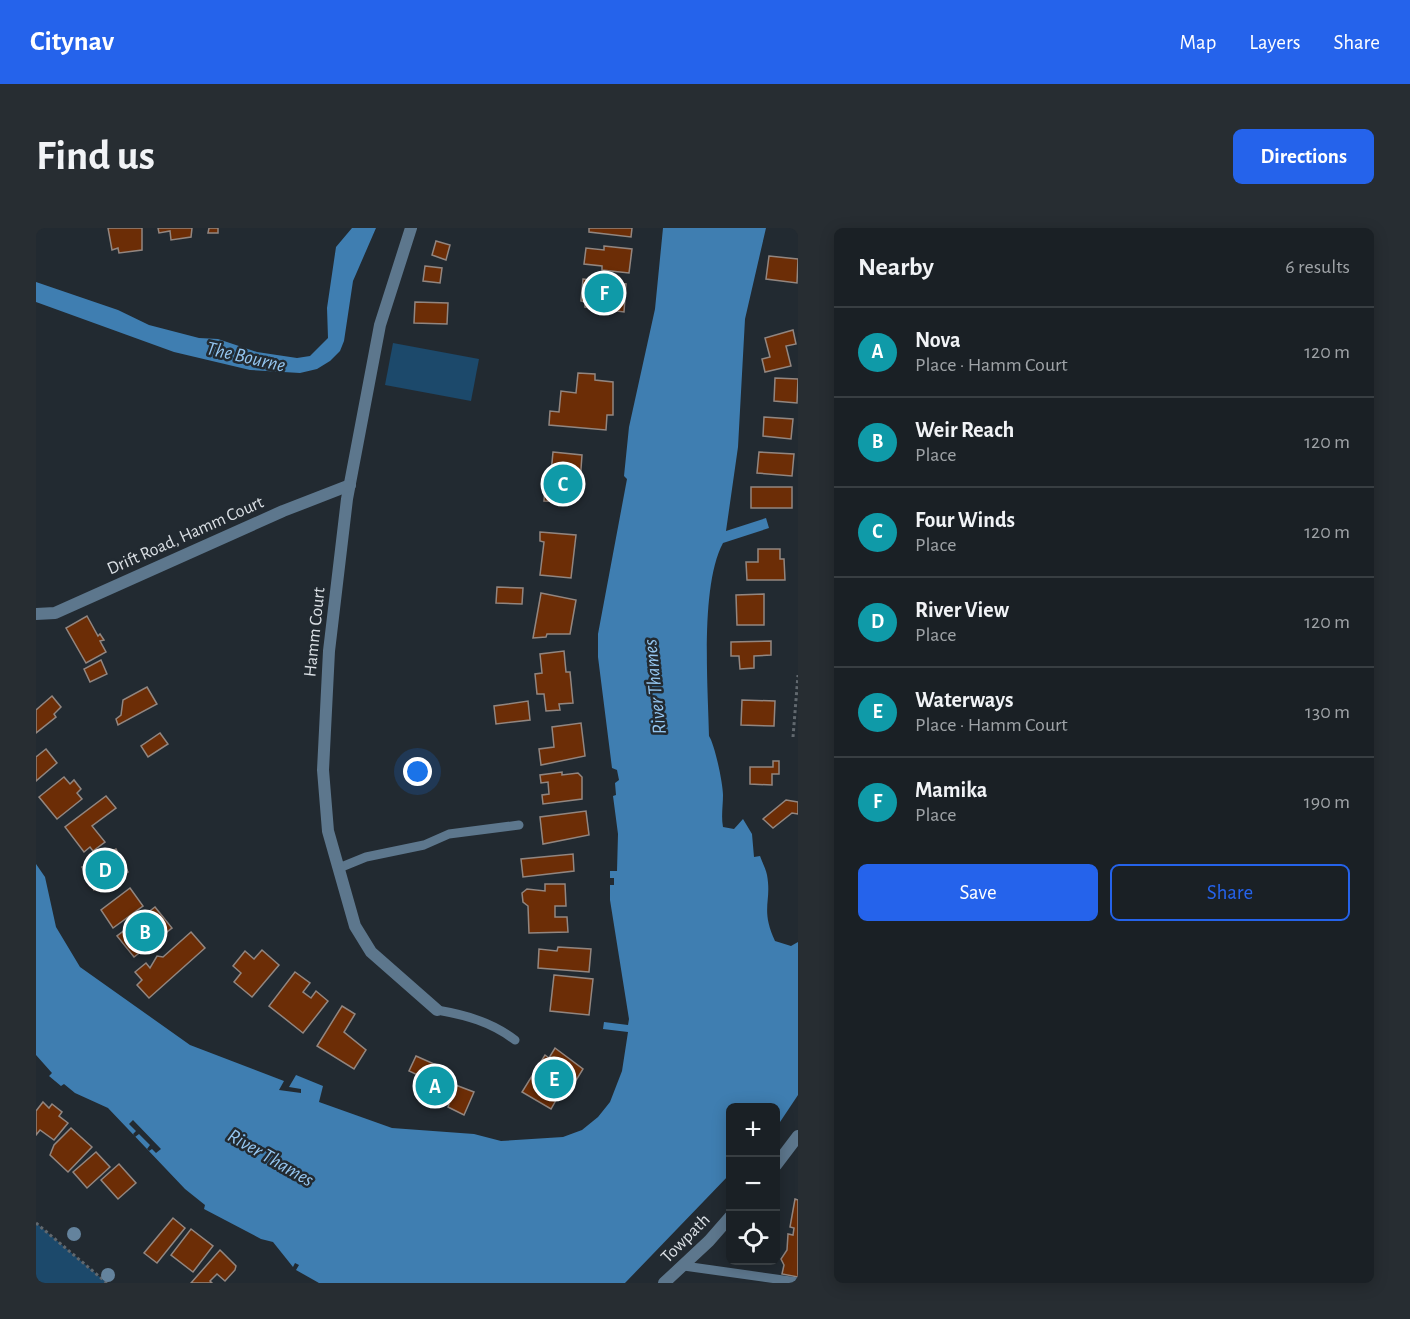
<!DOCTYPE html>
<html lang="en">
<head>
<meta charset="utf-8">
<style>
  body { margin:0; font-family:"Alegreya Sans",sans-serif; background:#272d32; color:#f1f3f6 }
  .controls { position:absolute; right:18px; bottom:18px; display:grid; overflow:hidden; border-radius:9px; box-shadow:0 3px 15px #0003 }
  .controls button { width:54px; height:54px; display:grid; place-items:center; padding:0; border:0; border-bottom:2px solid #383e42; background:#1a2025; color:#f1f3f6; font:30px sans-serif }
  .you { position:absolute; left:382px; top:544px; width:21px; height:21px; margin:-15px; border:4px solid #fff; border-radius:50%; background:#1a73e8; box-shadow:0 0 0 9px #1a73e833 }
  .badge { display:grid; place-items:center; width:39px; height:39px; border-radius:50%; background:#2563eb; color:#fff; font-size:20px; font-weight:700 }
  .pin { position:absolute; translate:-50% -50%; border:3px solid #fff; box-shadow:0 2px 6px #0006 }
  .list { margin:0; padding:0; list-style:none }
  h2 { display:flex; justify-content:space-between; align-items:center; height:78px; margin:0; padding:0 24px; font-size:26px }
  h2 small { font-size:20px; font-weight:400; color:#9fa3a7 }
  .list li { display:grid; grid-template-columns:39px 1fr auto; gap:18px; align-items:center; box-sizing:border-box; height:90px; padding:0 24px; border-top:2px solid #383e42 }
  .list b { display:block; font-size:22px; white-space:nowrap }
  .list p { margin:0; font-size:20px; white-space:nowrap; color:#9fa3a7 }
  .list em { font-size:20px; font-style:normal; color:#9fa3a7 }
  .actions { display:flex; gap:12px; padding:18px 24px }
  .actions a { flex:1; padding:14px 0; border:2px solid #2563eb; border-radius:9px; text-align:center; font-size:21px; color:#2563eb }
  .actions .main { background:#2563eb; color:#fff }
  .icon { flex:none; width:33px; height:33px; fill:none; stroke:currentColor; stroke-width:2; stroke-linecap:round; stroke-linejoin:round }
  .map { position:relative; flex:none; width:762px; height:1055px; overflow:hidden; border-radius:9px }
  header { display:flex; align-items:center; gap:36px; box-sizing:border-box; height:84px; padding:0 30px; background:#2563eb; color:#fff }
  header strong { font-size:28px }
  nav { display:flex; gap:33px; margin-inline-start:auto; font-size:21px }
  .intro { display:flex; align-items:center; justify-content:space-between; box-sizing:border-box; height:144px; padding:0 36px }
  h1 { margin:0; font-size:42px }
  .button { padding:15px 27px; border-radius:9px; background:#2563eb; color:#fff; font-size:21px; font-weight:700 }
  main { display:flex; gap:36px; padding:0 36px }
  aside { flex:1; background:#1a2025; border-radius:9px; box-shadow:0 3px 15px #0003 }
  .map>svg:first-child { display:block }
  .green { fill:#1c496b }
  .water { fill:#3f7eb1 }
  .pier { fill:#222a31 }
  .building { fill:#6c2d06; stroke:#928680; stroke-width:1.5 }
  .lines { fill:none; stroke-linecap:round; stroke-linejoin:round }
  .path { stroke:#61686e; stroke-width:3; stroke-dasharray:3 3; stroke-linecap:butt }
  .service { stroke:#5d778d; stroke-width:9 }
  .minor { stroke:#5d778d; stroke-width:12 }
  .tree { fill:#64839d }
  .labels { text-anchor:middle; stroke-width:5; stroke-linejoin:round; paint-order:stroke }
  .street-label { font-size:18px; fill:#dbe0e5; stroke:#222a31 }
  .water-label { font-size:20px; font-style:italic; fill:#95c6f0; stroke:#222a31 }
</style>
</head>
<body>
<header>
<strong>Citynav</strong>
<nav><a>Map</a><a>Layers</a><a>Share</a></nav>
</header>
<div class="intro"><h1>Find us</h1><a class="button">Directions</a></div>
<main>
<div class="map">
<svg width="762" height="1055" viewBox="0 0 762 1055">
  <rect width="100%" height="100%" fill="#222a31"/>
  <g class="green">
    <path d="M 357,115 L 443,131 L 435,173 L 349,157 Z"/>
    <path d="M 0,995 L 71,1055 L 0,1055 Z"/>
  </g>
  <g class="water">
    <path d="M 316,0 L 340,0 L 317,53 L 308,113 L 304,123 L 294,133 L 281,141 L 264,145 L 214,142 L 138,124 L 0,74 L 0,54 L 82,82 L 113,97 L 163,110 L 182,111 L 221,124 L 261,130 L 274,128 L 292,110 L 291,80 L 300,19 Z"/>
    <path d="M 627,0 L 730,0 L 709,91 L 702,219 L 690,303 L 730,290 L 733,300 L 687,315 C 664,358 672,458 673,508 C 679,517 687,556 687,567 C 687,577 685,589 687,599 L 698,601 L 707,591 L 716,606 L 718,629 L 724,628 C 726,634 730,641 731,647 C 736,674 724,680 739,713 L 755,718 L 762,714 L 762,867 L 740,900 L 740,880 L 694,880 L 694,946 L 589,1055 L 283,1055 L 260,1042 L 263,1037 L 259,1035 L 257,1039 L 237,1014 L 225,1011 L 168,981 L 169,977 L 149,961 L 72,880 L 39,865 L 28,856 L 25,858 L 13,848 L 16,845 L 0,827 L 0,636 L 9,649 L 20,699 L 44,739 L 154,817 L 248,853 L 243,862 L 265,865 L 265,861 L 253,859 L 260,847 L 287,858 L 283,874 L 356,900 L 438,906 L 465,913 L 527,909 L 546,902 L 562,889 L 574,874 L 586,843 L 592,804 L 567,801 L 568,794 L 592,797 L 593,791 L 574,672 L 574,657 L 578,657 L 578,650 L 574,650 L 574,643 L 581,643 L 582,606 L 577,568 L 580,567 L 579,555 L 583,552 L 581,542 L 576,540 L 562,429 L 562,406 L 591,251 L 588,248 L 593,199 L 619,81 Z"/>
  </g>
  <path class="pier" d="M 97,892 L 125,921 L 120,925 L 116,921 L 113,923 L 111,921 L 114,917 L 103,906 L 99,909 L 97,906 L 100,903 L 93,896 Z"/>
  <g class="building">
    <path d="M 72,0 L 106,0 L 106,22 L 83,25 L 82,20 L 76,22 Z"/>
    <path d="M 122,0 L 156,0 L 155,9 L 135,12 L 134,3 L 123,5 Z"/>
    <path d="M 173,0 L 182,0 L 182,5 L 172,5 Z"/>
    <path d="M 553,0 L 596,0 L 595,9 L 553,4 Z"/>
    <path d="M 400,13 L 414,17 L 410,32 L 396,27 Z"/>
    <path d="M 568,18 L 596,21 L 593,45 L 566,42 L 566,38 L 548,36 L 550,20 L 568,22 Z"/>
    <path d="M 733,28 L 762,31 L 761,55 L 730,51 Z"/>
    <path d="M 389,38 L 406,40 L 404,55 L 387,53 Z"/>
    <path d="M 547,51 L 590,56 L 588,84 L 549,79 L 549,74 L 545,73 Z"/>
    <path d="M 379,74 L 412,75 L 411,96 L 378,95 Z"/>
    <path d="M 757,102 L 760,116 L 750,118 L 755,138 L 729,144 L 726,131 L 734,129 L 729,110 Z"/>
    <path d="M 542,145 L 559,146 L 559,152 L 577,154 L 577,187 L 571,187 L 570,202 L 513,197 L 514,183 L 523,184 L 525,163 L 540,165 Z"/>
    <path d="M 739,150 L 762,151 L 761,175 L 738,173 Z"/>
    <path d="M 728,189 L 757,191 L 755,211 L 727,208 Z"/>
    <path d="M 517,224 L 546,227 L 543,269 L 529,268 L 529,274 L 508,273 L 510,244 L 515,245 Z"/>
    <path d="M 723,224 L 758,226 L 756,248 L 721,245 Z"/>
    <rect x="715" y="259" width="41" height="21"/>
    <path d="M 504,304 L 540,307 L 535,350 L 504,347 L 508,314 L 504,313 Z"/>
    <path d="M 722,321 L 744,321 L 744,331 L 748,331 L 749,352 L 711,352 L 710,334 L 722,334 Z"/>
    <path d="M 461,359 L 487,360 L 486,376 L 460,375 Z"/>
    <path d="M 505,365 L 540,372 L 534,406 L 511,406 L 510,409 L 497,410 Z"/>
    <path d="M 728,366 L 728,397 L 701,397 L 700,367 Z"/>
    <path d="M 51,388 L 62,408 L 64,406 L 68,412 L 64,413 L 70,424 L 50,435 L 30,400 Z"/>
    <path d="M 735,413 L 735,427 L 718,428 L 718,440 L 704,441 L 703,428 L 695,428 L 695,414 Z"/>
    <path d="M 528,423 L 530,444 L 534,444 L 537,475 L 523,476 L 524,482 L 510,483 L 508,466 L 501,466 L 499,446 L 506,445 L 504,426 Z"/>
    <path d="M 65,432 L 71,446 L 54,454 L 48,441 Z"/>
    <path d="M 111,459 L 121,476 L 82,497 L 80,491 L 85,487 L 87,472 Z"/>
    <path d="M 16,468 L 25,479 L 18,486 L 20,489 L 0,505 L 0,482 Z"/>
    <path d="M 706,472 L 739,473 L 738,498 L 705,497 Z"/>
    <path d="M 492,473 L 494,492 L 460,496 L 458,478 Z"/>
    <path d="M 545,495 L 549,528 L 505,537 L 503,521 L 518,519 L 516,499 Z"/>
    <path d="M 124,505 L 132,516 L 112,529 L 105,518 Z"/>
    <path d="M 10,521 L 21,535 L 0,553 L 0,529 Z"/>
    <path d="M 737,533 L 743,533 L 743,546 L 736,546 L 736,557 L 714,556 L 714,539 L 737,539 Z"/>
    <path d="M 526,544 L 526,547 L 542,545 L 546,549 L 546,571 L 507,576 L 506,567 L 513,566 L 512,554 L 505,555 L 504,547 Z"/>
    <path d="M 28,549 L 34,556 L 38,552 L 45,561 L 41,565 L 46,571 L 21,591 L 3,569 Z"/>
    <path d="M 70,568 L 80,580 L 56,598 L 69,614 L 57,623 L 54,619 L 48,624 L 29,599 Z"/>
    <path d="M 750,572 L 762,574 L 762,586 L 756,585 L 737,600 L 727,591 Z"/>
    <path d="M 550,583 L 553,607 L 507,616 L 504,589 Z"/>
    <path d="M 80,621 L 92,644 L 58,662 L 46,639 Z"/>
    <path d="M 537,626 L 538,643 L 487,649 L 485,631 Z"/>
    <path d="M 509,656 L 529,656 L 530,678 L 519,678 L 519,689 L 531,689 L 532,704 L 493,705 L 492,678 L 487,674 L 486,665 L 491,661 L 509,663 Z"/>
    <path d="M 94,660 L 107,678 L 77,700 L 65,682 Z"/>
    <path d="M 119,679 L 136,700 L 98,729 L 81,708 Z"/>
    <path d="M 155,704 L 169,720 L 113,770 L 101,757 L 106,752 L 99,744 L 110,735 L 114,740 L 121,728 L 127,729 Z"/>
    <path d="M 522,719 L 555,721 L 553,744 L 502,740 L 503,721 L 521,723 Z"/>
    <path d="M 226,722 L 243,737 L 216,769 L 198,754 L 205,745 L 197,738 L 209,723 L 218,731 Z"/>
    <path d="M 259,744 L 274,755 L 267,764 L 275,770 L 280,763 L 292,773 L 267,805 L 233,778 Z"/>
    <path d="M 518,747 L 557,751 L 553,787 L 514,783 Z"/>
    <path d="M 306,778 L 319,786 L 308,804 L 330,822 L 318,841 L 281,818 Z"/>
    <path d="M 519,820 L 547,841 L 533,864 L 527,860 L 515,881 L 486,864 L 509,827 L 513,830 Z"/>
    <path d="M 380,828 L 414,843 L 409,853 L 438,864 L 428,887 L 412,879 L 413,876 L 378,861 L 384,848 L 373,843 Z"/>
    <path d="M 7,874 L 13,880 L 16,876 L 26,884 L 23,888 L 32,895 L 18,912 L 4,902 L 0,907 L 0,883 Z"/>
    <path d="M 35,900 L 56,919 L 32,944 L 14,927 L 18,917 Z"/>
    <path d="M 60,924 L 74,939 L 51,960 L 37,944 Z"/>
    <path d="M 83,936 L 100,955 L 82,971 L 65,952 Z"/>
    <path d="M 759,971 L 762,972 L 762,1049 L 746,1046 L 748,1037 L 745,1031 L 751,1022 L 752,1006 L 757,1007 L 758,1000 L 754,999 Z"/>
    <path d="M 137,990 L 149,1000 L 121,1035 L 108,1025 Z"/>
    <path d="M 155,1001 L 177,1018 L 157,1044 L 135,1027 Z"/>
    <path d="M 184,1022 L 200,1038 L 199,1042 L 189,1053 L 181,1046 L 174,1053 L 176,1055 L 155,1055 Z"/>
  </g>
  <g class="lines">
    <g class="path">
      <path d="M 757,509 L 762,447"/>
      <path d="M 0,995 L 71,1055"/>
    </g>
    <g class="service">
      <path d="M 303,640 L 330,629 L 388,617 L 413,606 L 483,597"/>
      <path d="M 401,782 C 430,787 455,794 479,812"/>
      <path d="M 648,1038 L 762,1054"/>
    </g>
    <g class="minor">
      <path d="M 375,0 L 344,97 L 311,271 L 293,423 L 287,542 L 292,603 L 319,698 L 335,724 L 401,782"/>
      <path d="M 0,386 L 19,385 L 247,283 L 314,257"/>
      <path d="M 740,937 L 762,908"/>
      <path d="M 628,1055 L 673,1013 L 694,989"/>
    </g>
  </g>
  <g class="tree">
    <circle cx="38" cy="1006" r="7"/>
    <circle cx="72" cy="1047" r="7"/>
  </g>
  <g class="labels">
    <g class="street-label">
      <text transform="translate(149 307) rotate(-24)" y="6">Drift Road, Hamm Court</text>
      <text transform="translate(278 404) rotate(-84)" y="6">Hamm Court</text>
      <text transform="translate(649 1010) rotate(-45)" y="6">Towpath</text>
    </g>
    <g class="water-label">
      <text transform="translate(210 128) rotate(13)" y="7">The Bourne</text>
      <text transform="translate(618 459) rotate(-96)" y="7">River Thames</text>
      <text transform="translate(235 929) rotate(30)" y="7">River Thames</text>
    </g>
  </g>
</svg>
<div class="controls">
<button>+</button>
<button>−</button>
<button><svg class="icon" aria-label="locate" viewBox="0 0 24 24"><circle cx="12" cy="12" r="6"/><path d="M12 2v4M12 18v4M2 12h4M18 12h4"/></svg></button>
</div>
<div class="you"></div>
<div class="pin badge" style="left:399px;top:858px;background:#0f9aa8">A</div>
<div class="pin badge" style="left:109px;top:704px;background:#0f9aa8">B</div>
<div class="pin badge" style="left:527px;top:256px;background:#0f9aa8">C</div>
<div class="pin badge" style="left:69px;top:642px;background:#0f9aa8">D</div>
<div class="pin badge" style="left:518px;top:851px;background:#0f9aa8">E</div>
<div class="pin badge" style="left:568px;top:65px;background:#0f9aa8">F</div>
</div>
<aside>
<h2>Nearby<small>6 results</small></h2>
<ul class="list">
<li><span class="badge" style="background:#0f9aa8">A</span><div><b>Nova</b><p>Place · Hamm Court</p></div><em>120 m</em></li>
<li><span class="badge" style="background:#0f9aa8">B</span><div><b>Weir Reach</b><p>Place</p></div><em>120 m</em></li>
<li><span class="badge" style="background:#0f9aa8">C</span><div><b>Four Winds</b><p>Place</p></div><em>120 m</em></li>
<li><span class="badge" style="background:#0f9aa8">D</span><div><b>River View</b><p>Place</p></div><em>120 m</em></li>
<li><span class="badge" style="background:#0f9aa8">E</span><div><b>Waterways</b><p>Place · Hamm Court</p></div><em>130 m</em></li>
<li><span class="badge" style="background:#0f9aa8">F</span><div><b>Mamika</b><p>Place</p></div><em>190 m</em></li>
</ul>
<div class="actions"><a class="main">Save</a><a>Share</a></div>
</aside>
</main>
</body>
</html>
